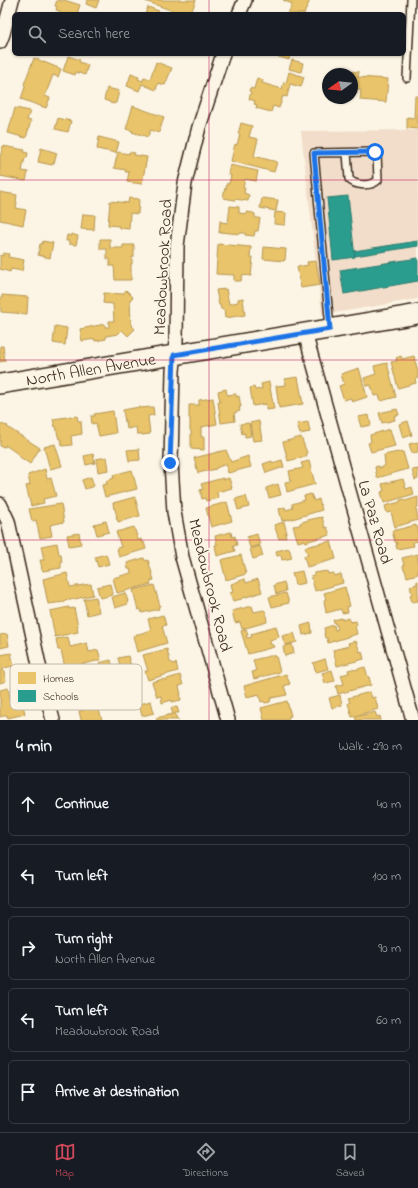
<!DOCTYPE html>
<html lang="en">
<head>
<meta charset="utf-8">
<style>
  body { margin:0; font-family:"Indie Flower",sans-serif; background:#20242c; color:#f1f3f6 }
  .compass { position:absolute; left:322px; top:68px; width:36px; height:36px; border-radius:50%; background:#171b24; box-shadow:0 1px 3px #0004; rotate:255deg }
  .stop { position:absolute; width:12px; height:12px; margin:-9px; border:3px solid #1a73e8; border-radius:50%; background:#fff }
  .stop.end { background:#1a73e8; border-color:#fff; box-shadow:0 1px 4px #0008 }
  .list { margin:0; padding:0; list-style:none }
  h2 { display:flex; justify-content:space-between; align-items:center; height:52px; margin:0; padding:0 16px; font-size:17px }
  h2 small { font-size:13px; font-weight:400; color:#9ea1a6 }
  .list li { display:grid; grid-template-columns:26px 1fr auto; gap:12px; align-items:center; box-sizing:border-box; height:64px; margin:0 8px 8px; padding:0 8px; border:1px solid #363941; border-radius:6px }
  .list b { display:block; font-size:15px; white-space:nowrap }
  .list p { margin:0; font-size:13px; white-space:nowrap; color:#9ea1a6 }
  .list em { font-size:13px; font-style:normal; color:#9ea1a6 }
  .icon { flex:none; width:22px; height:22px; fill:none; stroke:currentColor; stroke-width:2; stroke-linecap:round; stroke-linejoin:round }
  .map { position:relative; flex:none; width:418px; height:720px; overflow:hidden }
  .search { position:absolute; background:#171b24; box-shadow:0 1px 3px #0004; left:12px; right:12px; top:12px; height:44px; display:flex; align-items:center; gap:10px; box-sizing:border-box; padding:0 14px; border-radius:6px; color:#9ea1a6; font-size:15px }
  .sheet { height:412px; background:#171b24 }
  nav { display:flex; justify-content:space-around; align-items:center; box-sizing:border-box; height:56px; border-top:1px solid #363941; background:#171b24; font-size:11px; color:#9ea1a6 }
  nav a { display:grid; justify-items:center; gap:2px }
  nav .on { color:#d1495b }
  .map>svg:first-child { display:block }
  .built { fill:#f1ddc9 }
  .homes { fill:#e9c46a; stroke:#b59653 }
  .schools { fill:#2a9d8f; stroke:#2f7a6d }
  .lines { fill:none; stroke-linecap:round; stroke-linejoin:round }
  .lane-casing { stroke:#3b2a1e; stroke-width:10 }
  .street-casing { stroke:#3b2a1e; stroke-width:16 }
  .secondary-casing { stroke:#3b2a1e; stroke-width:22 }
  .lane { stroke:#fcf5e5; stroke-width:7 }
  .street { stroke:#fcf5e5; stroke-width:13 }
  .secondary { stroke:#fcf5e5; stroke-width:19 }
  .route { stroke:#1a73e8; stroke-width:5 }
  .grid { fill:none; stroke:#c2185b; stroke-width:1; stroke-opacity:0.55 }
  .labels { text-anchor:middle; stroke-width:4; stroke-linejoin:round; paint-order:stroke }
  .street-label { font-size:17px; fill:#3b2a1e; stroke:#fcf5e5 }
  .key { fill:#fcf5e5; stroke:#c2b8a9; stroke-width:1 }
  .key-label { font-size:11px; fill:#3b2a1e }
</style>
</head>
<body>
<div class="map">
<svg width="418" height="720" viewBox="0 0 418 720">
  <rect width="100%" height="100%" fill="#fcf5e5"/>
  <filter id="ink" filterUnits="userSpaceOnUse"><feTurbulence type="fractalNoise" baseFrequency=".025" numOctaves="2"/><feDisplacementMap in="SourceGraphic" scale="8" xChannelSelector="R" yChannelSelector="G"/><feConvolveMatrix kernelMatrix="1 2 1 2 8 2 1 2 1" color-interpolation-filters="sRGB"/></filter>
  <g filter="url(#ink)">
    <path class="built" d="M 418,130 L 418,299 L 322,315 L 301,131 Z"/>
    <g class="homes">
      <path d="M 57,0 L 63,1 L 64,0 L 80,5 L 77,14 L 59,14 L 60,11 L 56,10 L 57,7 L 55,6 Z"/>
      <path d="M 87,0 L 99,0 L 96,8 L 86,4 Z"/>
      <path d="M 142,0 L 196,0 L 191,13 L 180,10 L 179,13 Z"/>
      <path d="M 283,0 L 310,0 L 304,14 L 288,14 L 292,4 Z"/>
      <path d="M 148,7 L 159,11 L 158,14 L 145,14 Z"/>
      <path d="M 269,54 L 290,54 L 289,60 Z"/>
      <path d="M 68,56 L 80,60 L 79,62 L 88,65 L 85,75 L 76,72 L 75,75 L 63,71 Z"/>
      <path d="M 34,58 L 61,69 L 58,77 L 53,75 L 45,96 L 50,98 L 46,108 L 21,99 L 25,87 L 25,85 L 24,84 Z"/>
      <path d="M 292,60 L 303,63 L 301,72 L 289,69 Z"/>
      <path d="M 156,62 L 172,68 L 165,85 L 158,83 L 156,90 L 142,84 L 139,91 L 127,86 L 131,74 L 139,77 L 138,79 L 143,81 L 144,77 L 150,79 Z"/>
      <path d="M 349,71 L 359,72 L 358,77 L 388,79 L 386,102 L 360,100 L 361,90 L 357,89 L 357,94 L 352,93 L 352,74 L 349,74 Z"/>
      <path d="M 289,72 L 304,77 L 301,87 L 290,84 L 287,97 L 283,96 L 279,108 L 273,106 L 271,112 L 256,108 L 257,105 L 254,104 L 255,101 L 249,99 L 251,92 L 249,91 L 250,88 L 254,89 L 257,78 L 263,80 L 262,83 L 282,89 L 284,82 L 286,83 Z"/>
      <path d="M 107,88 L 119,91 L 116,103 L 114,103 L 114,104 L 110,103 L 110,102 L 104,100 Z"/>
      <path d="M 415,96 L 418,96 L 418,129 L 407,128 L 407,117 L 414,118 Z"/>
      <path d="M 133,106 L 164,117 L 159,133 L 150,130 L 148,137 L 132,132 L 133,131 L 126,129 Z"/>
      <path d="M 15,108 L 30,111 L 27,120 L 31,121 L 26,138 L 8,133 Z"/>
      <path d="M 58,118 L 71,121 L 68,132 L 55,129 Z"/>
      <path d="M 241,123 L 252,126 L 249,137 L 258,139 L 254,156 L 277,162 L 274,172 L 231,161 L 235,144 L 237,145 L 240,134 L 238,134 Z"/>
      <path d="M 99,137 L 119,142 L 116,153 L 97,149 Z"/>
      <path d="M 3,146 L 25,150 L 24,152 L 28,153 L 27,158 L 25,158 L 22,171 L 28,172 L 26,181 L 0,176 L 0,157 Z"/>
      <path d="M 41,148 L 57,153 L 54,163 L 53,163 L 52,165 L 38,162 Z"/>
      <path d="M 118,152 L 129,154 L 129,152 L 135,153 L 134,155 L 147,157 L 142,184 L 127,182 L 129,172 L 125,172 L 126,170 L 114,168 Z"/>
      <path d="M 230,165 L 258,171 L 256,181 L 245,179 L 243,188 L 245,188 L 244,193 L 249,195 L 248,201 L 235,199 L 235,200 L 223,198 L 225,188 L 226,189 L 227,183 L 229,184 L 231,175 L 228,174 Z"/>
      <path d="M 0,192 L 17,195 L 16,202 L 17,202 L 16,208 L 26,210 L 23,225 L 0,220 Z"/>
      <path d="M 129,198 L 139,199 L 138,214 L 130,213 L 129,229 L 119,228 L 119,226 L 108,225 L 110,201 L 128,203 Z"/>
      <path d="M 262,198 L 278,200 L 276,211 L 260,208 Z"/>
      <path d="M 230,206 L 239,207 L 239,213 L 247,214 L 247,212 L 253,213 L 255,214 L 255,218 L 260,218 L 258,231 L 255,231 L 254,236 L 245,235 L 245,233 L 241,233 L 240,234 L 220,232 L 220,233 L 219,233 L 220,221 L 221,221 L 221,222 L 228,223 Z"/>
      <path d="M 275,212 L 286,213 L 285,225 L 274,224 Z"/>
      <path d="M 83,214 L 95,215 L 94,230 L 81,229 Z"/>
      <path d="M 71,234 L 78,236 L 76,245 L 69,244 L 69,241 L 66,241 L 67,235 L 71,236 Z"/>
      <path d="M 100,239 L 110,239 L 110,248 L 123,248 L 123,245 L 134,245 L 134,257 L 132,257 L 132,264 L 131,264 L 131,280 L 115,280 L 114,266 L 110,266 L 110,259 L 107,259 L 107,249 L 100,249 Z"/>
      <path d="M 43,241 L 53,243 L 50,258 L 38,255 L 40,244 L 42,244 Z"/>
      <path d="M 218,244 L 251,247 L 250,257 L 253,257 L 251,276 L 242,275 L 241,281 L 234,281 L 234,275 L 216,274 Z"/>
      <path d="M 264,247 L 286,249 L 285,260 L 284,260 L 284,261 L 263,259 Z"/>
      <path d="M 3,253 L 9,254 L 8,257 L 24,260 L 22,271 L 11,269 L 10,272 L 0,269 L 0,255 L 3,256 Z"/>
      <path d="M 316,261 L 320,285 L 301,288 L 297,267 L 308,265 L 307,262 Z"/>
      <path d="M 226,289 L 229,304 L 238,302 L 238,299 L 243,298 L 245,315 L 225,318 L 224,310 L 221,309 L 220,305 L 219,305 L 216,290 Z"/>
      <path d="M 126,290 L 133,297 L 130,300 L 131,325 L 135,329 L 128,336 L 122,330 L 118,334 L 106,336 L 106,339 L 95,341 L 95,339 L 82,341 L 80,329 L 105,324 L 105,327 L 109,327 L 109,321 L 114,321 L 113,304 L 103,303 L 104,293 L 123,294 Z"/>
      <path d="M 2,295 L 28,297 L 27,314 L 1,312 L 0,298 L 2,298 Z"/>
      <path d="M 55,326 L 67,328 L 65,345 L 53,343 Z"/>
      <path d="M 0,346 L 3,346 L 5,361 L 0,362 Z"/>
      <path d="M 401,356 L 402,359 L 414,356 L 418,372 L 418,378 L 415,379 L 416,383 L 398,388 L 391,362 L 397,361 L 396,358 Z"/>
      <path d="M 387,363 L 396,397 L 381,401 L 379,395 L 374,396 L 371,385 L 366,386 L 364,378 L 376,374 L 374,366 Z"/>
      <path d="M 359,368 L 367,397 L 352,402 L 351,398 L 344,400 L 339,386 L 344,384 L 341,374 Z"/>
      <path d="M 298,377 L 303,404 L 279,408 L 276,386 L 286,385 L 285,379 Z"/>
      <path d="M 269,382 L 274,409 L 266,410 L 266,404 L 253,406 L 250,388 L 254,387 L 255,390 L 262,389 L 261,384 Z"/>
      <path d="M 226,389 L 227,395 L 236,394 L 236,397 L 239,396 L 241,407 L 239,407 L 240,411 L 234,413 L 235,421 L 221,423 L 218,402 L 220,402 L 218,391 Z"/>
      <path d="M 213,398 L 217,424 L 201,427 L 201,437 L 204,437 L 204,450 L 191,449 L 191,431 L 190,430 L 190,418 L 189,418 L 189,405 L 199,405 L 199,400 Z"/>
      <path d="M 139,407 L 139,408 L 153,407 L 154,415 L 148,416 L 150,434 L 142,435 L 142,434 L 137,434 L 136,427 L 127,429 L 126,422 L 125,422 L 123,410 Z"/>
      <path d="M 397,409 L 399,415 L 394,416 L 395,420 L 382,423 L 379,413 Z"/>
      <path d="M 113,411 L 116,433 L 99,436 L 96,423 L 92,424 L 91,416 L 95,416 L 94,414 Z"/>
      <path d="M 369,415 L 371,425 L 361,427 L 358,417 Z"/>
      <path d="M 71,416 L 71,417 L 77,416 L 78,421 L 81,421 L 82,434 L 71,436 L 72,445 L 62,446 L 61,439 L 59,439 L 58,436 L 56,426 L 55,427 L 53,419 L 67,417 L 66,417 Z"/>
      <path d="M 259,421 L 262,440 L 253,441 L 250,423 Z"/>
      <path d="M 408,421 L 412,435 L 403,438 L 399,424 Z"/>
      <path d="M 308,422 L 310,432 L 300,434 L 297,424 Z"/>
      <path d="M 249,423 L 251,436 L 245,437 L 245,433 L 242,434 L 240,424 Z"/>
      <path d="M 0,424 L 8,426 L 7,427 L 40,448 L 30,464 L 17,455 L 18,454 L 5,445 L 5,447 L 0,446 Z"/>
      <path d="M 390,429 L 395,446 L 371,452 L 368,443 L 371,442 L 370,435 Z"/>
      <path d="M 301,437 L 307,453 L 306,453 L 307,456 L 288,461 L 283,442 Z"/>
      <path d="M 418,442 L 418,452 L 412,453 L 409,444 Z"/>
      <path d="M 55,444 L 62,466 L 50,469 L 44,447 Z"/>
      <path d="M 139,449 L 140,460 L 129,461 L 127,450 Z"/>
      <path d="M 226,450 L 231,462 L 248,456 L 251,467 L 228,473 L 226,464 L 216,468 L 216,469 L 198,473 L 194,458 Z"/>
      <path d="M 398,452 L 399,453 L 403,452 L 408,469 L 377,478 L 375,467 L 378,466 L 379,468 L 383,467 L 385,465 L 384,455 Z"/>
      <path d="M 93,454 L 95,463 L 86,465 L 84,456 Z"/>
      <path d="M 107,457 L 109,470 L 98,472 L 96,459 Z"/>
      <path d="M 282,460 L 284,467 L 266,473 L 263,464 L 272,461 L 272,463 Z"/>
      <path d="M 309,461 L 315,484 L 287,492 L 285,482 L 291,481 L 289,471 L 303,468 L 301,463 Z"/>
      <path d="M 45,469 L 47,479 L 51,478 L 56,496 L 43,499 L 44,503 L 31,506 L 26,486 L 30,485 L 28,475 Z"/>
      <path d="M 418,469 L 418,479 L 415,480 L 412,470 Z"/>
      <path d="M 132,470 L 137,489 L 105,497 L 102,485 L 107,484 L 106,481 L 114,478 L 113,475 Z"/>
      <path d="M 91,477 L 94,486 L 85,489 L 82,480 Z"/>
      <path d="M 223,478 L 223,480 L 229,478 L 232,488 L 217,492 L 218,498 L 206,501 L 205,498 L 202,499 L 200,490 L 203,489 L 201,484 Z"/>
      <path d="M 403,479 L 406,489 L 412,487 L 414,494 L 384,503 L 381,492 L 384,491 L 382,484 Z"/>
      <path d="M 278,484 L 281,495 L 269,498 L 266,488 Z"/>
      <path d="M 311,494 L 314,501 L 319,499 L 322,510 L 289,520 L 289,519 L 282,521 L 279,509 L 285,507 L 286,510 L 293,508 L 292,504 L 305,500 L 304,496 Z"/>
      <path d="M 246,496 L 249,507 L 238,510 L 235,499 Z"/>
      <path d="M 135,497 L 140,516 L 118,522 L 118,520 L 117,520 L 116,517 L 117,517 L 115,509 L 114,509 L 113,503 Z"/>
      <path d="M 418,497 L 418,508 L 416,508 L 418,520 L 395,527 L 391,512 L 387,513 L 385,506 L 400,502 L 400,500 L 404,499 L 405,501 Z"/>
      <path d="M 227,502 L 232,521 L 211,527 L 206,508 Z"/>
      <path d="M 61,504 L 64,522 L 50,525 L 52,536 L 40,538 L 36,520 L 32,521 L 29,509 Z"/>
      <path d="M 322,517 L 325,528 L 327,527 L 330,535 L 305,542 L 305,540 L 298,542 L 293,526 L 300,525 L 300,523 L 308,520 Z"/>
      <path d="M 106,521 L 109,532 L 97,535 L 94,524 Z"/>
      <path d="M 284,522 L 287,533 L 285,533 L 286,537 L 279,539 L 274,525 Z"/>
      <path d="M 416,525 L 416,527 L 418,527 L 418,541 L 413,542 L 414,546 L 397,549 L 396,545 L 397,545 L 396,542 L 395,542 L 392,531 Z"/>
      <path d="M 134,527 L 138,540 L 141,539 L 142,543 L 144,542 L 146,549 L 119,557 L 117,548 L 121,547 L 116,532 Z"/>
      <path d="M 231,532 L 232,537 L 235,536 L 237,545 L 233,546 L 235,551 L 217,556 L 215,545 L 217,545 L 215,536 Z"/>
      <path d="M 79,533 L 81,544 L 69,546 L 67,535 Z"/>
      <path d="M 257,534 L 260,545 L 250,548 L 247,537 Z"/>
      <path d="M 331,541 L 336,559 L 307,567 L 304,556 L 308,555 L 305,547 Z"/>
      <path d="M 57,543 L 59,554 L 61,554 L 62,563 L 61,563 L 61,568 L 43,571 L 41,568 L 42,568 L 40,560 L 44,560 L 41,546 Z"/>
      <path d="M 260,546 L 263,556 L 253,559 L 250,549 Z"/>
      <path d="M 289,548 L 292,558 L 282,560 L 281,555 L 277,556 L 276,551 Z"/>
      <path d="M 106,554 L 109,564 L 98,567 L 95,557 Z"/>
      <path d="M 418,554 L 418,574 L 407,577 L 405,570 L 404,570 L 403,566 L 404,565 L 402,558 Z"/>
      <path d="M 241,555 L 246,574 L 226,580 L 221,560 Z"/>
      <path d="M 144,558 L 145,561 L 148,560 L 154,580 L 150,581 L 151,584 L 117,593 L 113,578 L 131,573 L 130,569 L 128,569 L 127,563 Z"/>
      <path d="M 302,571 L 305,583 L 295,585 L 292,573 Z"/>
      <path d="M 327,571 L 328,574 L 334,573 L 334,576 L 341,574 L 343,583 L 315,591 L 311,576 L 314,575 L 314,573 Z"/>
      <path d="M 67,573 L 70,587 L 91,584 L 93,595 L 70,600 L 69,599 L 65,600 L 65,602 L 48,604 L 43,579 Z"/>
      <path d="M 245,579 L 246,583 L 258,579 L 262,592 L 243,598 L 242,599 L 233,601 L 230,593 L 233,592 L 231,584 Z"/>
      <path d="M 417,581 L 418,581 L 418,601 L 412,602 L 410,595 L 412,594 L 410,586 L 417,584 Z"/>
      <path d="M 284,582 L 286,591 L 276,594 L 274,585 Z"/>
      <path d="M 110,584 L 113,595 L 100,598 L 97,587 Z"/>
      <path d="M 154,585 L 160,606 L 158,607 L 159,609 L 142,613 L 141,609 L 138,610 L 133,590 Z"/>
      <path d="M 345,587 L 350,606 L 347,607 L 348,612 L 342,613 L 341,609 L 326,613 L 324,600 L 326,599 L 324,593 Z"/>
      <path d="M 125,593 L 128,601 L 127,601 L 128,604 L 115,608 L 112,597 Z"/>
      <path d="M 286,593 L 289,603 L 272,607 L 269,597 Z"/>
      <path d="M 96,597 L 99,612 L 87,615 L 84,599 Z"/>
      <path d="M 252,606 L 254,612 L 264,610 L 266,612 L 267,622 L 242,629 L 240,622 L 235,623 L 232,611 Z"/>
      <path d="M 69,607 L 69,609 L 74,608 L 78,626 L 77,627 L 78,632 L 55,637 L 50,611 Z"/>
      <path d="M 163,615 L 166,625 L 162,626 L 167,643 L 137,652 L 133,636 L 151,630 L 148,619 Z"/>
      <path d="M 342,618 L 342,620 L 349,618 L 350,622 L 356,621 L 357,625 L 355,626 L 357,634 L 328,643 L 327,638 L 325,638 L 324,633 L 325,633 L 324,628 L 334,625 L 335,630 L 338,629 L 336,624 L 335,624 L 333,620 Z"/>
      <path d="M 311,623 L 312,633 L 303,635 L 301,626 Z"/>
      <path d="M 276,626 L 279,637 L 270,640 L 271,645 L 273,645 L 274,647 L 248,654 L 241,631 L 246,629 L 248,635 L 246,636 L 247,638 L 252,637 L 251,634 L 265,630 L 265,629 Z"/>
      <path d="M 294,633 L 297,642 L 285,645 L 282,636 Z"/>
      <path d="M 7,634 L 9,646 L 0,648 L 0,635 Z"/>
      <path d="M 68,637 L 70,647 L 87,643 L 89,652 L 98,650 L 101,660 L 65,668 L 61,650 L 58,650 L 56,639 Z"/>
      <path d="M 356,641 L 360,652 L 362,651 L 364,659 L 337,666 L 333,650 L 349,646 L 348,643 Z"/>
      <path d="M 292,644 L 294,653 L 285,656 L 283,647 Z"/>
      <path d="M 167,649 L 170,662 L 174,664 L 176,663 L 178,671 L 148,680 L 145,671 L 148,671 L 143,655 Z"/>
      <path d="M 11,653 L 14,666 L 3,668 L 6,681 L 0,683 L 0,655 Z"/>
      <path d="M 274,655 L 274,657 L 276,656 L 280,672 L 254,679 L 252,672 L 256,671 L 253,660 Z"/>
      <path d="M 128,656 L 131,666 L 121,669 L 118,658 Z"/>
      <path d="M 325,659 L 328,669 L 316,672 L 313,663 Z"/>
      <path d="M 111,660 L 114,673 L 103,676 L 99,663 Z"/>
      <path d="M 365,667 L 368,677 L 369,677 L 371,685 L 338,694 L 336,686 L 344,684 L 341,675 L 349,673 L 348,670 L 353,669 L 354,670 Z"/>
      <path d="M 332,670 L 335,681 L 325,683 L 322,673 Z"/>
      <path d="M 286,674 L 290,684 L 284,686 L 287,695 L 271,698 L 270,702 L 265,703 L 263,701 L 261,702 L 259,694 L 247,697 L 244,686 Z"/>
      <path d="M 180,675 L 183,685 L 179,686 L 181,695 L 180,695 L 181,700 L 172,702 L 172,700 L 162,703 L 161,696 L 157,697 L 152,682 L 163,679 L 164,680 Z"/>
      <path d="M 8,688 L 11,703 L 22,700 L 25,714 L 8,718 L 7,715 L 0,717 L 0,690 Z"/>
      <path d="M 370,692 L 372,698 L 375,697 L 378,709 L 352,717 L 348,703 L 350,702 L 348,698 Z"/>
      <path d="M 340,695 L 342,705 L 332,708 L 329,698 Z"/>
      <path d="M 151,701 L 154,713 L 142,716 L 139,704 Z"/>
      <path d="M 287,701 L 291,716 L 288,717 L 289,720 L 264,720 L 261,708 Z"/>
      <path d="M 97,703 L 102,720 L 81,720 L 79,711 L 84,710 L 83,707 Z"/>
      <path d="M 177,707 L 179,713 L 175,713 L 177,719 L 179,720 L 157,720 L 156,718 L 173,714 L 171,708 Z"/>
      <path d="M 375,712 L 377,717 L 380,716 L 381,720 L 356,720 L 355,717 Z"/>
    </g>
    <g class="schools">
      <path d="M 348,196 L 355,257 L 333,260 L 327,198 Z"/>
      <path d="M 418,241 L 418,246 L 355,256 L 354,251 Z"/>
      <path d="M 418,258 L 418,281 L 344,294 L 340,270 Z"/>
    </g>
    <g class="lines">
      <defs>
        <g id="lane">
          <path d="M 407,78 L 411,0"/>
          <path d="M 330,328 L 314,153 L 375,152 L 377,153 L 378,180 C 371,187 355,186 349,179 L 347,153"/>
        </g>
        <g id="street">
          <path d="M 239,14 L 245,0"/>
          <path d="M 0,42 L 3,34 L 12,0"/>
          <path d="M 223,54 L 199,127 L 185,183 L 177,246 L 176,341 L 173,371 L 171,463 L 174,512 L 182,557 L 228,720"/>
          <path d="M 305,333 L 413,720"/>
          <path d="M 0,504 L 8,521 L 41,674 L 53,720"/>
        </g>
        <g id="secondary">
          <path id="s1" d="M 0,384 L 418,314"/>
        </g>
      </defs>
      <use href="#lane" class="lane-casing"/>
      <use href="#street" class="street-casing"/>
      <use href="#secondary" class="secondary-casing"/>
      <use href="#lane" class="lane"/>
      <use href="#street" class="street"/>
      <use href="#secondary" class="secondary"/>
    </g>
  </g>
  <g class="lines" filter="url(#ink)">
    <path class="route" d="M 170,463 L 174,355 L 330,329 L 314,153 L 375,152"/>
  </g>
  <path class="grid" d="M 209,0 L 209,14M 209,54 L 209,720M 0,180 L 418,180M 0,360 L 418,360M 0,540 L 418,540"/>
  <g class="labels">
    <g class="street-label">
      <text transform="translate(162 267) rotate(-87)" y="6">Meadowbrook Road</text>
      <text dy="6" stroke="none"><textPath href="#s1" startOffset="92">North Allen Avenue</textPath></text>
      <text transform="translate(376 522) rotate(74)" y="6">La Paz Road</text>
      <text transform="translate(211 585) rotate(76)" y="6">Meadowbrook Road</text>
    </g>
  </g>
  <rect x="10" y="664" width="132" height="46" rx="6" class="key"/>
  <rect x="18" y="672" width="18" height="12" fill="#e9c46a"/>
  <rect x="18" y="690" width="18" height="12" fill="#2a9d8f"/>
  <g class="key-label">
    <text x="43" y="682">Homes</text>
    <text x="43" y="700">Schools</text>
  </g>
</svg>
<svg class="compass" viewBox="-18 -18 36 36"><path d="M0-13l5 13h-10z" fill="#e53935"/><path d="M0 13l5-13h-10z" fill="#9ea1a6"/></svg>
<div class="stop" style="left:375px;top:152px"></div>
<div class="stop end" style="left:170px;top:463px"></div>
<div class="search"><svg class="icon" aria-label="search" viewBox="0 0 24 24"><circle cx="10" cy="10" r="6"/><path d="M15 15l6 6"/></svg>Search here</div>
</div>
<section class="sheet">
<h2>4 min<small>Walk · 290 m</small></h2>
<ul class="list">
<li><svg class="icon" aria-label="ahead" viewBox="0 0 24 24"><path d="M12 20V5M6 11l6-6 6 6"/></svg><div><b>Continue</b></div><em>40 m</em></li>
<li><svg class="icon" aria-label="left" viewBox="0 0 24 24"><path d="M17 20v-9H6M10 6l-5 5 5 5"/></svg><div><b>Turn left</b></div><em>100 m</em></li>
<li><svg class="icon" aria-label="right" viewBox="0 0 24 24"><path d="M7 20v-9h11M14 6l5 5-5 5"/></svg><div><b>Turn right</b><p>North Allen Avenue</p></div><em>90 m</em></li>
<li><svg class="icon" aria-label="left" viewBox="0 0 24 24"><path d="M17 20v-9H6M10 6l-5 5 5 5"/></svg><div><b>Turn left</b><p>Meadowbrook Road</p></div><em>60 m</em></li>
<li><svg class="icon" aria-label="arrive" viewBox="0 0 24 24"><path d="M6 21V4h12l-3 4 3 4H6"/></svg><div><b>Arrive at destination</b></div></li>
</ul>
</section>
<nav>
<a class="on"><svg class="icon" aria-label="map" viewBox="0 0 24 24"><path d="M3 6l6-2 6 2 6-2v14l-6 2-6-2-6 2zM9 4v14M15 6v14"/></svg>Map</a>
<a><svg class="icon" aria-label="directions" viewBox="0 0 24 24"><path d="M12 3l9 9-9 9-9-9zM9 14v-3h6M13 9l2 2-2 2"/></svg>Directions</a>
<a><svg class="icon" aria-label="saved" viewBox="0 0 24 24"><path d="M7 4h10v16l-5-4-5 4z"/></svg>Saved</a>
</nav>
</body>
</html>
